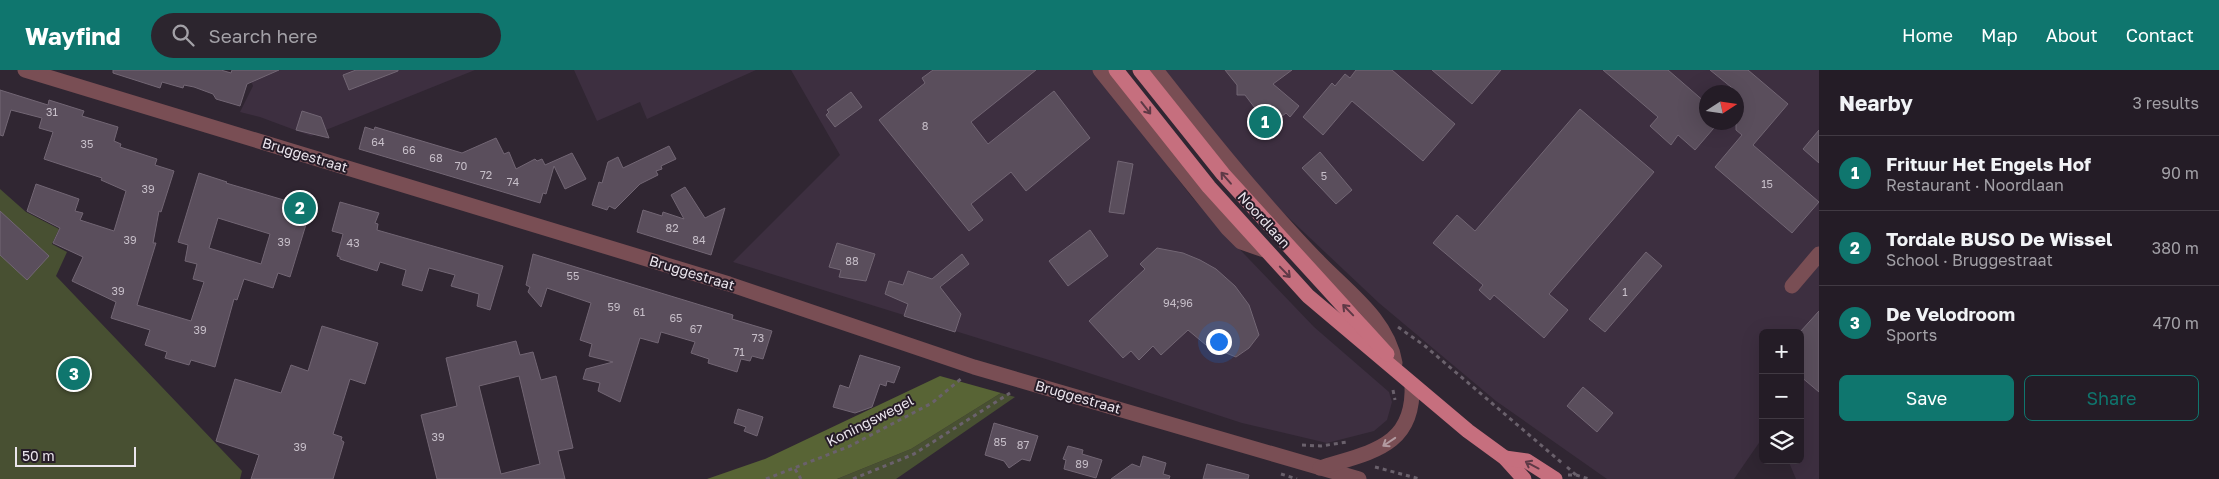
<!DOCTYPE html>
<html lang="en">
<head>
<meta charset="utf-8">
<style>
  body { margin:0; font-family:"Golos Text",sans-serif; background:#2c252e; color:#f1f3f6 }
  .controls { position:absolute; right:15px; bottom:15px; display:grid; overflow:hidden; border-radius:8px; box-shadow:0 5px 20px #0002 }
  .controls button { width:45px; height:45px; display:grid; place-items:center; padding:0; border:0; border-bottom:1px solid #413a43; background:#241c26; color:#f1f3f6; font:25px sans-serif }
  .compass { position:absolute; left:1699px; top:15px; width:45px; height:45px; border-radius:50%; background:#241c26; box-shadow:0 5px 20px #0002; rotate:78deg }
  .scale { position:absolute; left:15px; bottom:12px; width:121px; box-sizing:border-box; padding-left:5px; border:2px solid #ebe5ed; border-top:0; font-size:14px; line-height:18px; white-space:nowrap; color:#ebe5ed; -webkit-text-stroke:4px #261c28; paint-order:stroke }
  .you { position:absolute; left:1218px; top:271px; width:18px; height:18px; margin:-12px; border:4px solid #fff; border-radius:50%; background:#1a73e8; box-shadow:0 0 0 8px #1a73e833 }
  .badge { display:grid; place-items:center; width:32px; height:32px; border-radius:50%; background:#0f766e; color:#fff; font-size:16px; font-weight:700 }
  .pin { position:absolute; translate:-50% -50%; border:2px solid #fff; box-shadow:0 1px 5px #0006 }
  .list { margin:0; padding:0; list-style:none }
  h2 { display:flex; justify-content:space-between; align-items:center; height:65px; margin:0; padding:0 20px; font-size:21px }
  h2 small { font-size:16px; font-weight:400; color:#a3a1a7 }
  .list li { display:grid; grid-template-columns:32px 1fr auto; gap:15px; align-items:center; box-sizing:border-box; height:75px; padding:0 20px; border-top:1px solid #413a43 }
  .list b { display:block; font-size:19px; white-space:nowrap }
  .list p { margin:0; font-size:16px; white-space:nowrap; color:#a3a1a7 }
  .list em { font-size:16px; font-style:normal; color:#a3a1a7 }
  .actions { display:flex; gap:10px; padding:15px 20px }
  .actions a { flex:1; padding:11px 0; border:1px solid #0f766e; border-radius:8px; text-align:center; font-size:18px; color:#0f766e }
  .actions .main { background:#0f766e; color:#fff }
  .icon { flex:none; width:28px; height:28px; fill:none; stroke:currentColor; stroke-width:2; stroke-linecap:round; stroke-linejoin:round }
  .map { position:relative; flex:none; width:1819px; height:409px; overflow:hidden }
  header { display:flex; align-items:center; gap:30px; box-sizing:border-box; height:70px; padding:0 25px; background:#0f766e; color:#fff }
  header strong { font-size:24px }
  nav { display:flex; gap:28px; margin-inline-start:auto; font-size:18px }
  .search { width:350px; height:45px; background:#2c252e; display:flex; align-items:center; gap:12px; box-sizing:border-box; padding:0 18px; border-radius:28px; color:#a3a1a7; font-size:19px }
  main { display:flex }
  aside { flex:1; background:#241c26 }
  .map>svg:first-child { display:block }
  .built { fill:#3d2f40; fill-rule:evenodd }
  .green { fill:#485032 }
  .forest { fill:#586435 }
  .building { fill:#5a4e5c; stroke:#726674; fill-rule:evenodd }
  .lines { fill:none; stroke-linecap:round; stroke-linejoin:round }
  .path { stroke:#6a616c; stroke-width:3; stroke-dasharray:4 4; stroke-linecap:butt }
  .minor { stroke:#794e54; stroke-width:15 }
  .major { stroke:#c66f7e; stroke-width:15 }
  .oneway { stroke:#5e3946 }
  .oneway2 { stroke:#b29aa0 }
  .labels { text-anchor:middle; stroke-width:4; stroke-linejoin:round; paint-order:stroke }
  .number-label { font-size:11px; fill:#c7bfc9 }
  .street-label { font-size:14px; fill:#ebe5ed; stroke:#261c28 }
</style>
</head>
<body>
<header>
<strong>Wayfind</strong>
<div class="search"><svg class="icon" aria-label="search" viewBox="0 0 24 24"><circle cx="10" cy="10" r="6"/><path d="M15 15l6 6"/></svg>Search here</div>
<nav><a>Home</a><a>Map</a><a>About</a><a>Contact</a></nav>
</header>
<main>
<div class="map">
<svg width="1819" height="409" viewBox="0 0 1819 409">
  <rect width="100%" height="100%" fill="#302632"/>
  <g class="built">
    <path d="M 247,0 L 475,0 L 311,66 L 260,47 L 240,42 L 253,16 Z"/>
    <path d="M 574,0 L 756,0 L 647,49 L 640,32 L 597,51 Z"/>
    <path d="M 791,0 L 1094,0 L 1191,126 L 1225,164 L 1314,257 L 1389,322 L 1392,332 L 1387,350 L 1374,361 L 1327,373 L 1242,353 L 1049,290 L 733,192 L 840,85 Z"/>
    <path d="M 1164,0 L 1819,0 L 1819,409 L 1796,409 L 1788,390 L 1800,390 L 1800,263 L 1763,263 L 1763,367 L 1734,409 L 1607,409 L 1496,331 L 1379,233 L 1274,134 L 1215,64 ZM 1706,22 L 1736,22 L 1736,52 L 1706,52 Z"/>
  </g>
  <g class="green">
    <path d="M 0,119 L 26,142 L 59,159 L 52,174 L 67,182 L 56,206 L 242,401 L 240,409 L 0,409 Z"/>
    <path d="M 1001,323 L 1015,327 L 896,409 L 837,409 L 911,379 Z"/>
  </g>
  <path class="forest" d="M 940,306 L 1001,323 L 911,379 L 837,409 L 707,409 L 765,389 Z"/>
  <g class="building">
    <path d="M 113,0 L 221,0 L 231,3 L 232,0 L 279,0 L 247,14 L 240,36 L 216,29 L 213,24 L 194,17 L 184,15 L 183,18 L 162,12 L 160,18 L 113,3 Z"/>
    <path d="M 356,0 L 398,0 L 398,1 L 349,20 L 343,5 Z"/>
    <path d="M 933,0 L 1036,0 L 971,52 L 988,74 L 1054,21 L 1090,68 L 1026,121 L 1011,102 L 971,134 L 983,150 L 969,161 L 879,50 L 925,13 L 922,8 Z"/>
    <path d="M 1225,0 L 1292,0 L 1273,14 L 1299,36 L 1290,47 L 1286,43 L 1265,60 L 1257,50 L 1261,46 L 1245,25 L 1237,25 L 1237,15 Z"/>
    <path d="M 1356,0 L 1392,0 L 1455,54 L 1423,91 L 1352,31 L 1323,65 L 1303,47 L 1332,13 L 1335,16 L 1345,4 L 1350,8 Z"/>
    <path d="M 1432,0 L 1501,0 L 1472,34 Z"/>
    <path d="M 1603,0 L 1668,0 L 1706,33 L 1706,52 L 1719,52 L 1695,80 L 1678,65 L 1671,75 L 1650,56 L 1658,47 Z"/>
    <path d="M 1710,0 L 1748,0 L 1788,34 L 1753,75 L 1819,132 L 1792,163 L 1715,97 L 1742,65 L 1736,60 L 1736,21 Z"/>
    <path d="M 0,20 L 48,35 L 49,30 L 84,41 L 82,46 L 118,57 L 114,71 L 121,74 L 120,77 L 157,89 L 155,95 L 174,101 L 161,142 L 159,141 L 153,173 L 156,173 L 137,235 L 191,251 L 204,212 L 193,209 L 197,194 L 185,191 L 188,175 L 178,172 L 199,103 L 227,112 L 226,113 L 311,138 L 290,207 L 278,203 L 273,218 L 244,209 L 237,230 L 234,229 L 215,297 L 191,290 L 189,295 L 165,288 L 167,282 L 145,275 L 150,260 L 111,248 L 116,232 L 72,211 L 83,187 L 53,173 L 60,158 L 27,141 L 36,114 L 79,129 L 75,141 L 83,143 L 80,150 L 114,161 L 126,121 L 101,110 L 102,108 L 44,89 L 53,62 L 39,58 L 42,48 L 11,40 L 3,66 L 0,65 ZM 218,148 L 270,164 L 261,194 L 209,178 Z"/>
    <path d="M 851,22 L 862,37 L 835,57 L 826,45 L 829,42 L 827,40 Z"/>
    <path d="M 1580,39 L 1654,102 L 1549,224 L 1568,240 L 1544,268 L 1494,225 L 1490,230 L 1479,220 L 1483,215 L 1433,173 L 1457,145 L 1475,161 Z"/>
    <path d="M 302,41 L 321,47 L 329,68 L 296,60 Z"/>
    <path d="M 365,57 L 374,60 L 375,57 L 462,83 L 496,68 L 504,84 L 509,82 L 516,99 L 535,89 L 537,91 L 542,89 L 545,95 L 572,83 L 586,109 L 565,119 L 554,96 L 546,124 L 543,123 L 540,133 L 359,79 Z"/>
    <path d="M 1819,60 L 1819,93 L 1803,79 Z"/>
    <path d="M 669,76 L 676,89 L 661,96 L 662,99 L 656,101 L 658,105 L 640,114 L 615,139 L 609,136 L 607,140 L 592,135 L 599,112 L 602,113 L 608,92 L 618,87 L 623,98 Z"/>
    <path d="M 1320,82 L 1352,120 L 1336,134 L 1302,98 Z"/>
    <path d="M 1118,91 L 1133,94 L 1124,144 L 1109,142 Z"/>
    <path d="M 685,117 L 705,148 L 725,138 L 711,185 L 637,162 L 643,140 L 662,146 L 663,142 L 684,149 L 671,125 Z"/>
    <path d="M 340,132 L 379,143 L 375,153 L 378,154 L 377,160 L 503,196 L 490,240 L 477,236 L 479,224 L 451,216 L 455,205 L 429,198 L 422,221 L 402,215 L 406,200 L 380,192 L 377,201 L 340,189 L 340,187 L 337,186 L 343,164 L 332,161 Z"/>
    <path d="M 0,141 L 49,186 L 27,210 L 0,185 Z"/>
    <path d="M 1090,160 L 1108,186 L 1068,216 L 1049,191 Z"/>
    <path d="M 837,173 L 875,184 L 866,211 L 839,207 L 841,200 L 829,197 Z"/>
    <path d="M 1157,178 L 1183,183 L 1200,190 L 1216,199 L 1235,216 L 1249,235 L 1259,265 L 1249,278 L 1236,287 L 1206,275 L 1188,260 L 1161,285 L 1153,276 L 1139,290 L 1131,281 L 1123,288 L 1089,251 L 1145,199 L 1140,194 Z"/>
    <path d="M 1646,182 L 1662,196 L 1605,262 L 1589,249 Z"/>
    <path d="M 533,184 L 733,245 L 732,249 L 772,261 L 763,289 L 752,286 L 750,291 L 741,289 L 737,302 L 708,293 L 709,289 L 691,283 L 695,272 L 661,262 L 658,273 L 640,268 L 620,332 L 598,321 L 600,313 L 583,309 L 586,299 L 613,292 L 589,286 L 592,274 L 580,270 L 591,233 L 547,218 L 541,237 L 528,222 L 530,217 L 526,215 Z"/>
    <path d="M 962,184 L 969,194 L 940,217 L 961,244 L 955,262 L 904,246 L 908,234 L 885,224 L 889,211 L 903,215 L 908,201 L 932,209 Z"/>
    <path d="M 1819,241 L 1819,322 L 1800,306 L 1800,262 Z"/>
    <path d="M 322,256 L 378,273 L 365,314 L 350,309 L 333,364 L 342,367 L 341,370 L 344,372 L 333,409 L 251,409 L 259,385 L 216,371 L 235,309 L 281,323 L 291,295 L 308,301 Z"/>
    <path d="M 516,271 L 520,285 L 533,282 L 541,310 L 556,306 L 573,378 L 558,381 L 565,409 L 437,409 L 421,345 L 457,336 L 446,288 ZM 519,306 L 540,394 L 501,404 L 479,316 Z"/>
    <path d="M 860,285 L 900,297 L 894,313 L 887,311 L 886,316 L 880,314 L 872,337 L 855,343 L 833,337 L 840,315 L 849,318 Z"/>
    <path d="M 1583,317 L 1613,343 L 1597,362 L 1567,336 Z"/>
    <path d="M 738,339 L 763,347 L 757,366 L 744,361 L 746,357 L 734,353 Z"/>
    <path d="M 994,353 L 1038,366 L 1030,391 L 1022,389 L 1009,398 L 1004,391 L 985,385 Z"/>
    <path d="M 1068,376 L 1083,380 L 1082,384 L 1102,390 L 1096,408 L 1064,399 L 1066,390 L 1063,389 Z"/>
    <path d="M 1143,386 L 1166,393 L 1163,404 L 1170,406 L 1169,409 L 1111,409 L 1132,394 L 1140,397 Z"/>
    <path d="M 1207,394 L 1249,405 L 1248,409 L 1203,409 Z"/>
  </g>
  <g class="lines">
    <g class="path">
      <path d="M 1398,257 L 1425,276 L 1562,393"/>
      <path d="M 1393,320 L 1395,330"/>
      <path d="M 1302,375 L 1321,376 L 1347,372"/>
      <path d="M 1375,397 L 1420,409"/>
      <path d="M 1567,397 L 1576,405"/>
      <path d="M 795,399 L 801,409"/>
      <path d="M 1281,404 L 1297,409"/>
      <path d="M 1568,405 L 1576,405 L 1589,409"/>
      <path d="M 766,409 L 850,376 L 932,333 L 962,308"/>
      <path d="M 853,409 L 914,384 L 1010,323"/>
    </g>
    <g class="minor">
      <path d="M 25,0 L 729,214 L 974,297 L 1359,409"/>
      <path d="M 1100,0 L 1228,159 L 1241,172 L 1264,180"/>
      <path d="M 1156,0 C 1189,42 1222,84 1257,124 C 1277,147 1297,170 1319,192 C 1348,222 1388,250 1395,293"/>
      <path d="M 1792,216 L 1819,184"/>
      <path d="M 1320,398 C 1369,382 1415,378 1412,314"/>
    </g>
    <g class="major">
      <path d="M 1116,0 L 1209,117 L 1308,226 L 1468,361 L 1505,388 L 1524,409"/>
      <path d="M 1140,0 L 1223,104 L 1387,284"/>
      <path d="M 1505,388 L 1527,391 L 1555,409"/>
    </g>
  </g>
  <defs><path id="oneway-shaft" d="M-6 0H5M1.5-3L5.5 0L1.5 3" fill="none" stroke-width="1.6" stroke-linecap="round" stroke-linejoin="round" transform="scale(1.25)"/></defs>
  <g class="oneway">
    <use href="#oneway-shaft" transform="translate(1146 38) rotate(52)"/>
    <use href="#oneway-shaft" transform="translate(1226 108) rotate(-131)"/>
    <use href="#oneway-shaft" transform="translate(1285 202) rotate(46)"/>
    <use href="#oneway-shaft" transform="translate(1348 240) rotate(-134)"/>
    <use href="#oneway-shaft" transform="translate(1532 395) rotate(-152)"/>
  </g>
  <use class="oneway2" href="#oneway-shaft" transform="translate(1389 372) rotate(146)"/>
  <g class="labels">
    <g class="number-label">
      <text x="52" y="46">31</text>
      <text x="925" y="60">8</text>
      <text x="378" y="76">64</text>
      <text x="87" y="78">35</text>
      <text x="409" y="84">66</text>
      <text x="436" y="92">68</text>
      <text x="461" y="100">70</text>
      <text x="486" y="109">72</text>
      <text x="1324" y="110">5</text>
      <text x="513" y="116">74</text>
      <text x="1767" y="118">15</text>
      <text x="148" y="123">39</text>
      <text x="672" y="162">82</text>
      <text x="130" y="174">39</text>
      <text x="699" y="174">84</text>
      <text x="284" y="176">39</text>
      <text x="353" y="177">43</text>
      <text x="852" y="195">88</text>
      <text x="573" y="210">55</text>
      <text x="118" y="225">39</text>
      <text x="1625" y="226">1</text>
      <text x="1178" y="237">94;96</text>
      <text x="614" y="241">59</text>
      <text x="639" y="246">61</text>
      <text x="676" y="252">65</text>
      <text x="696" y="263">67</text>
      <text x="200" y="264">39</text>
      <text x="758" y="272">73</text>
      <text x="739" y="286">71</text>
      <text x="438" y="371">39</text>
      <text x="1000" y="376">85</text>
      <text x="1023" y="379">87</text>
      <text x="300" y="381">39</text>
      <text x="1082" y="398">89</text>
    </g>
    <g class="street-label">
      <text transform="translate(305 85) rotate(17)" y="5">Bruggestraat</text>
      <text transform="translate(1264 150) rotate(48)" y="5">Noordlaan</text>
      <text transform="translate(692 203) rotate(17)" y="5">Bruggestraat</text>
      <text transform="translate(1078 327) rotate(16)" y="5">Bruggestraat</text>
      <text transform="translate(870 351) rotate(-27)" y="5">Koningswegel</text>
    </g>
  </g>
</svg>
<div class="controls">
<button>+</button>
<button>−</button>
<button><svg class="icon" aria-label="layers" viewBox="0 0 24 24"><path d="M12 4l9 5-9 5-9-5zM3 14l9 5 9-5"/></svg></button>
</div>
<svg class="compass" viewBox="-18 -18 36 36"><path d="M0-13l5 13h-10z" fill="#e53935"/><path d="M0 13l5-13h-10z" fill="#a3a1a7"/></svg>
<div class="scale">50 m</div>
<div class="you"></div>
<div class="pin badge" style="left:1265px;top:52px">1</div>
<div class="pin badge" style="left:300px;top:138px">2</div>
<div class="pin badge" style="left:74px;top:304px">3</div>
</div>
<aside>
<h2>Nearby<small>3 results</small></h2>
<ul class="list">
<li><span class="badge">1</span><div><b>Frituur Het Engels Hof</b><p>Restaurant · Noordlaan</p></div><em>90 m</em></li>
<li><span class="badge">2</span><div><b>Tordale BUSO De Wissel</b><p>School · Bruggestraat</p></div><em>380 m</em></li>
<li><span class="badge">3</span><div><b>De Velodroom</b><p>Sports</p></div><em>470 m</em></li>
</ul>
<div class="actions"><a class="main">Save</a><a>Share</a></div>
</aside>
</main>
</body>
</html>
